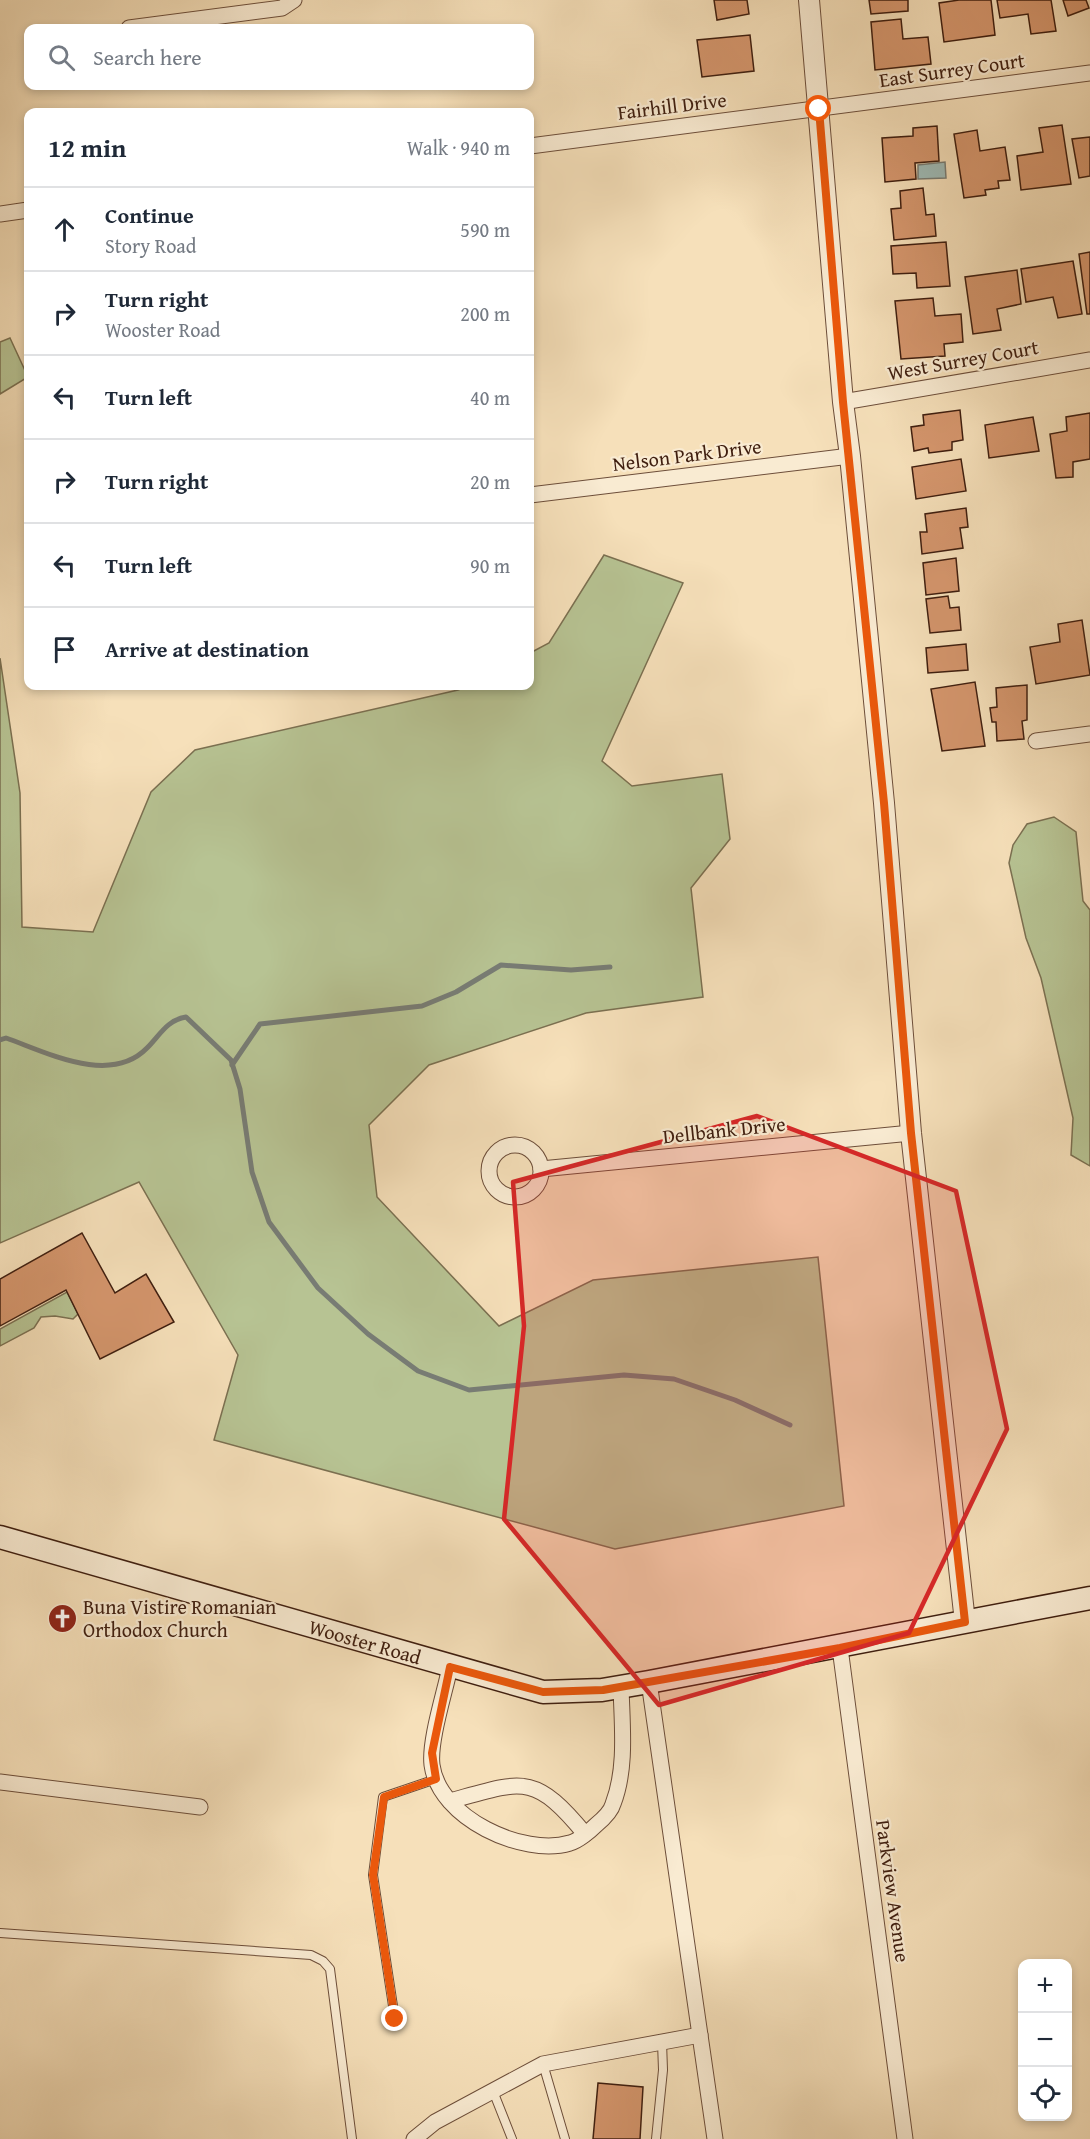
<!DOCTYPE html>
<html lang="en">
<head>
<meta charset="utf-8">
<style>
  body { margin:0; font-family:"Gentium Book Plus",serif; background:#f2f2f3; color:#1f2937 }
  .controls { position:absolute; right:18px; bottom:18px; display:grid; overflow:hidden; border-radius:12px; box-shadow:0 3px 9px #0003 }
  .controls button { width:54px; height:54px; display:grid; place-items:center; padding:0; border:0; border-bottom:2px solid #e0e1e3; background:#fff; color:#1f2937; font:30px sans-serif }
  .stop { position:absolute; width:18px; height:18px; margin:-14px; border:4px solid #ea580c; border-radius:50%; background:#fff }
  .stop.end { background:#ea580c; border-color:#fff; box-shadow:0 2px 6px #0008 }
  .list { margin:0; padding:0; list-style:none }
  h2 { display:flex; justify-content:space-between; align-items:center; height:78px; margin:0; padding:0 24px; font-size:26px }
  h2 small { font-size:20px; font-weight:400; color:#747a83 }
  .list li { display:grid; grid-template-columns:39px 1fr auto; gap:18px; align-items:center; box-sizing:border-box; height:84px; padding:0 24px; border-top:2px solid #e0e1e3 }
  .list b { display:block; font-size:22px; white-space:nowrap }
  .list p { margin:0; font-size:20px; white-space:nowrap; color:#747a83 }
  .list em { font-size:20px; font-style:normal; color:#747a83 }
  .icon { flex:none; width:33px; height:33px; fill:none; stroke:currentColor; stroke-width:2; stroke-linecap:round; stroke-linejoin:round }
  .map { position:relative; flex:none; width:1090px; height:2139px; overflow:hidden }
  .search { position:absolute; background:#fff; box-shadow:0 3px 9px #0003; left:24px; top:24px; width:510px; height:66px; display:flex; align-items:center; gap:15px; box-sizing:border-box; padding:0 21px; border-radius:12px; color:#747a83; font-size:22px }
  .panel { position:absolute; background:#fff; box-shadow:0 3px 9px #0003; left:24px; top:108px; width:510px; height:582px; border-radius:12px }
  .map>svg:first-child { display:block }
  .green { fill:#b7c393; stroke:#7b7051; stroke-width:1.5 }
  .water { fill:#9ebbb7; stroke:#787c74; stroke-width:1.5 }
  .lines { fill:none; stroke-linecap:round; stroke-linejoin:round }
  .stream { stroke:#787c74; stroke-width:5 }
  .building { fill:#d5966d; stroke:#3f1e0f; stroke-width:1.5 }
  .service-casing { stroke:#6d4e3a; stroke-width:10 }
  .minor-casing { stroke:#6d4e3a; stroke-width:17 }
  .tertiary-casing { stroke:#6d4e3a; stroke-width:22 }
  .secondary-casing { stroke:#3f1e0f; stroke-width:25 }
  .service { stroke:#f9ebd2; stroke-width:8 }
  .minor { stroke:#f9ebd2; stroke-width:15 }
  .tertiary { stroke:#f9ebd2; stroke-width:20 }
  .secondary { stroke:#f9ebd2; stroke-width:22 }
  .route { stroke:#ea580c; stroke-width:8 }
  .marked { fill:#d62828; fill-opacity:0.2; stroke:#d62828; stroke-width:4.5; stroke-linejoin:round }
  .labels { text-anchor:middle; stroke-width:4.5; stroke-linejoin:round; paint-order:stroke }
  .street-label { font-size:20px; fill:#3f1e0f; stroke:#f9ebd2 }
  .poi-label { font-size:20px; fill:#3f1e0f; stroke:#f9ebd2; text-anchor:start }
</style>
</head>
<body>
<div class="map">
<svg width="1090" height="2139" viewBox="0 0 1090 2139">
  <rect width="100%" height="100%" fill="#f6e0ba"/>
  <filter id="stains"><feTurbulence type="fractalNoise" baseFrequency=".00333" numOctaves="4"/><feColorMatrix values="0 0 0 0 .2 0 0 0 0 .09 0 0 0 0 .02 0 0 0 .5 -.17"/></filter>
  <radialGradient id="worn" r=".72"><stop offset=".6" stop-color="#630" stop-opacity="0"/><stop offset="1" stop-color="#630" stop-opacity=".3"/></radialGradient>
  <g class="green">
    <path d="M 10,338 L 28,377 L 0,394 L 0,342 Z"/>
    <path d="M 604,555 L 683,583 L 602,761 L 632,786 L 722,774 L 730,839 L 691,888 L 703,997 L 586,1013 L 429,1065 L 369,1125 L 377,1197 L 499,1326 L 593,1280 L 818,1257 L 844,1506 L 615,1549 L 214,1440 L 238,1355 L 139,1182 L 0,1243 L 0,658 L 20,793 L 22,927 L 93,932 L 151,792 L 195,750 L 458,690 L 468,686 L 530,686 L 530,653 L 549,643 Z"/>
    <path d="M 1054,817 L 1076,832 L 1083,901 L 1090,910 L 1090,1166 L 1071,1155 L 1073,1118 L 1041,978 L 1026,938 L 1009,863 L 1013,845 L 1027,824 Z"/>
    <path d="M 67,1292 L 78,1314 L 73,1319 L 55,1316 L 41,1317 L 34,1328 L 0,1346 L 0,1329 Z"/>
  </g>
  <path class="water" d="M 945,162 L 946,178 L 918,179 L 918,165 Z"/>
  <g class="lines">
    <g class="stream">
      <path d="M 0,1040 L 6,1038 C 46,1052 110,1086 147,1048 C 160,1035 167,1020 186,1017 L 231,1060 L 240,1089 L 252,1172 L 269,1222 L 318,1288 L 368,1334 L 418,1371 L 469,1390 L 624,1375 L 674,1379 L 735,1400 L 790,1425"/>
      <path d="M 232,1065 L 260,1024 L 422,1006 L 456,992 L 501,965 L 571,970 L 610,967"/>
    </g>
  </g>
  <g class="building">
    <path d="M 714,0 L 747,0 L 749,14 L 717,20 Z"/>
    <path d="M 869,0 L 908,0 L 908,11 L 871,14 Z"/>
    <path d="M 959,0 L 991,0 L 995,35 L 944,42 L 939,3 Z"/>
    <path d="M 997,0 L 1051,0 L 1056,31 L 1031,34 L 1028,14 L 1000,18 Z"/>
    <path d="M 1063,0 L 1086,0 L 1089,8 L 1068,16 Z"/>
    <path d="M 901,19 L 903,39 L 928,37 L 931,64 L 875,70 L 871,22 Z"/>
    <path d="M 750,35 L 754,71 L 702,77 L 697,40 Z"/>
    <path d="M 1062,125 L 1071,184 L 1021,190 L 1017,156 L 1043,152 L 1039,128 Z"/>
    <path d="M 937,126 L 939,161 L 915,163 L 916,179 L 885,182 L 882,138 L 913,136 L 913,128 Z"/>
    <path d="M 977,130 L 980,151 L 1005,147 L 1010,180 L 998,181 L 999,188 L 985,190 L 986,195 L 964,198 L 954,134 Z"/>
    <path d="M 1090,137 L 1090,176 L 1079,178 L 1072,139 Z"/>
    <path d="M 923,188 L 926,215 L 934,214 L 936,236 L 894,240 L 891,209 L 901,208 L 900,191 Z"/>
    <path d="M 946,242 L 950,286 L 917,288 L 916,273 L 893,274 L 891,246 Z"/>
    <path d="M 1090,252 L 1090,314 L 1087,314 L 1079,254 Z"/>
    <path d="M 1073,261 L 1082,314 L 1058,318 L 1053,297 L 1026,302 L 1021,269 Z"/>
    <path d="M 1017,270 L 1021,304 L 997,309 L 1001,330 L 973,334 L 965,277 Z"/>
    <path d="M 933,298 L 935,316 L 961,314 L 963,342 L 944,344 L 945,356 L 901,359 L 895,301 Z"/>
    <path d="M 960,410 L 963,440 L 952,442 L 952,450 L 929,453 L 928,448 L 914,451 L 911,427 L 924,425 L 923,415 Z"/>
    <path d="M 1090,413 L 1090,459 L 1073,462 L 1073,477 L 1056,478 L 1050,434 L 1067,431 L 1066,417 Z"/>
    <path d="M 1033,417 L 1039,451 L 989,458 L 985,425 Z"/>
    <path d="M 961,459 L 966,491 L 916,499 L 912,467 Z"/>
    <path d="M 966,508 L 968,527 L 960,528 L 963,548 L 922,554 L 920,532 L 927,532 L 925,514 Z"/>
    <path d="M 956,558 L 959,591 L 926,595 L 923,563 Z"/>
    <path d="M 948,596 L 950,608 L 959,607 L 961,630 L 930,633 L 926,599 Z"/>
    <path d="M 1082,620 L 1090,675 L 1036,684 L 1030,647 L 1060,642 L 1058,624 Z"/>
    <path d="M 966,644 L 968,670 L 928,673 L 926,648 Z"/>
    <path d="M 975,682 L 985,746 L 942,751 L 931,689 Z"/>
    <path d="M 1027,685 L 1027,720 L 1022,721 L 1024,739 L 997,741 L 996,722 L 992,722 L 990,708 L 997,707 L 996,688 Z"/>
    <path d="M 82,1233 L 115,1293 L 146,1274 L 174,1322 L 100,1359 L 66,1290 L 0,1326 L 0,1279 Z"/>
    <path d="M 598,2083 L 643,2087 L 640,2139 L 593,2139 Z"/>
  </g>
  <g class="lines">
    <defs>
      <g id="service">
        <path d="M 0,1933 L 311,1955 L 323,1961 L 330,1969 L 352,2139"/>
        <path d="M 395,2019 L 373,1875 L 383,1797 L 436,1779"/>
        <path d="M 543,2064 L 565,2139"/>
        <path d="M 493,2091 L 512,2139"/>
        <path d="M 656,2139 L 663,2070 L 662,2042"/>
      </g>
      <g id="minor">
        <path d="M 129,28 L 282,8 L 294,0"/>
        <path d="M 530,146 L 1090,73"/>
        <path d="M 0,214 L 28,210"/>
        <path d="M 843,402 L 1090,360"/>
        <path d="M 530,495 L 850,456"/>
        <path d="M 1036,741 L 1090,734"/>
        <circle cx="515" cy="1171" r="26"/>
        <path d="M 541,1169 L 911,1133"/>
        <path d="M 840,1648 L 905,2139"/>
        <path d="M 450,1667 C 445,1692 429,1741 432,1765 C 439,1818 523,1857 570,1843 C 578,1841 590,1831 596,1825 C 602,1820 611,1812 613,1804 C 627,1768 622,1725 621,1687"/>
        <path d="M 649,1682 L 715,2139"/>
        <path d="M 0,1782 L 200,1807"/>
        <path d="M 450,1801 C 522,1781 534,1772 585,1834"/>
        <path d="M 414,2139 L 435,2122 L 543,2064 L 700,2035"/>
      </g>
      <path id="tertiary" d="M 809,0 L 843,402 L 850,456 L 884,803 L 911,1133 L 965,1622"/>
      <path id="secondary" d="M 0,1537 L 543,1692 L 602,1690 L 649,1682 L 1090,1598"/>
    </defs>
    <use href="#service" class="service-casing"/>
    <use href="#minor" class="minor-casing"/>
    <use href="#tertiary" class="tertiary-casing"/>
    <use href="#secondary" class="secondary-casing"/>
    <use href="#service" class="service"/>
    <use href="#minor" class="minor"/>
    <use href="#tertiary" class="tertiary"/>
    <use href="#secondary" class="secondary"/>
  </g>
  <g class="lines">
    <path class="route" d="M 395,2019 L 373,1875 L 384,1797 L 436,1779 L 432,1753 L 450,1667 L 543,1692 L 603,1690 L 840,1648 L 965,1622 L 911,1133 L 884,803 L 843,402 L 819,109"/>
  </g>
  <path class="marked" d="M 757,1116 L 956,1191 L 1007,1429 L 909,1633 L 659,1705 L 504,1519 L 524,1326 L 513,1182 Z"/>
  <defs>
    <symbol id="church-disc" viewBox="-11 -11 22 22"><circle r="9.5" fill="#8f2418" stroke="#f9ebd2"/><path d="M-1.2-6h2.4v3.5h3.3v2.4h-3.3V6h-2.4V-.1h-3.3v-2.4h3.3Z" fill="#fff"/></symbol>
  </defs>
  <g fill-rule="evenodd">
    <use href="#church-disc" x="46" y="1602" width="33" height="33"/>
  </g>
  <g class="labels">
    <g class="street-label">
      <text transform="translate(952 70) rotate(-8)" y="7">East Surrey Court</text>
      <text transform="translate(672 106) rotate(-7)" y="7">Fairhill Drive</text>
      <text transform="translate(963 360) rotate(-10)" y="7">West Surrey Court</text>
      <text transform="translate(687 455) rotate(-7)" y="7">Nelson Park Drive</text>
      <text transform="translate(724 1130) rotate(-6)" y="7">Dellbank Drive</text>
      <text transform="translate(365 1642) rotate(16)" y="7">Wooster Road</text>
      <text transform="translate(893 1891) rotate(82)" y="7">Parkview Avenue</text>
    </g>
    <g class="poi-label">
      <text x="83" y="1614">Buna Vistire Romanian<tspan x="83" dy="23">Orthodox Church</tspan></text>
    </g>
  </g>
  <rect width="100%" height="100%" filter="url(#stains)"/>
  <rect width="100%" height="100%" fill="url(#worn)"/>
</svg>
<div class="controls">
<button>+</button>
<button>−</button>
<button><svg class="icon" aria-label="locate" viewBox="0 0 24 24"><circle cx="12" cy="12" r="6"/><path d="M12 2v4M12 18v4M2 12h4M18 12h4"/></svg></button>
</div>
<div class="stop" style="left:819px;top:109px"></div>
<div class="stop end" style="left:395px;top:2019px"></div>
<div class="search"><svg class="icon" aria-label="search" viewBox="0 0 24 24"><circle cx="10" cy="10" r="6"/><path d="M15 15l6 6"/></svg>Search here</div>
<section class="panel">
<h2>12 min<small>Walk · 940 m</small></h2>
<ul class="list">
<li><svg class="icon" aria-label="ahead" viewBox="0 0 24 24"><path d="M12 20V5M6 11l6-6 6 6"/></svg><div><b>Continue</b><p>Story Road</p></div><em>590 m</em></li>
<li><svg class="icon" aria-label="right" viewBox="0 0 24 24"><path d="M7 20v-9h11M14 6l5 5-5 5"/></svg><div><b>Turn right</b><p>Wooster Road</p></div><em>200 m</em></li>
<li><svg class="icon" aria-label="left" viewBox="0 0 24 24"><path d="M17 20v-9H6M10 6l-5 5 5 5"/></svg><div><b>Turn left</b></div><em>40 m</em></li>
<li><svg class="icon" aria-label="right" viewBox="0 0 24 24"><path d="M7 20v-9h11M14 6l5 5-5 5"/></svg><div><b>Turn right</b></div><em>20 m</em></li>
<li><svg class="icon" aria-label="left" viewBox="0 0 24 24"><path d="M17 20v-9H6M10 6l-5 5 5 5"/></svg><div><b>Turn left</b></div><em>90 m</em></li>
<li><svg class="icon" aria-label="arrive" viewBox="0 0 24 24"><path d="M6 21V4h12l-3 4 3 4H6"/></svg><div><b>Arrive at destination</b></div></li>
</ul>
</section>
</div>
</body>
</html>
